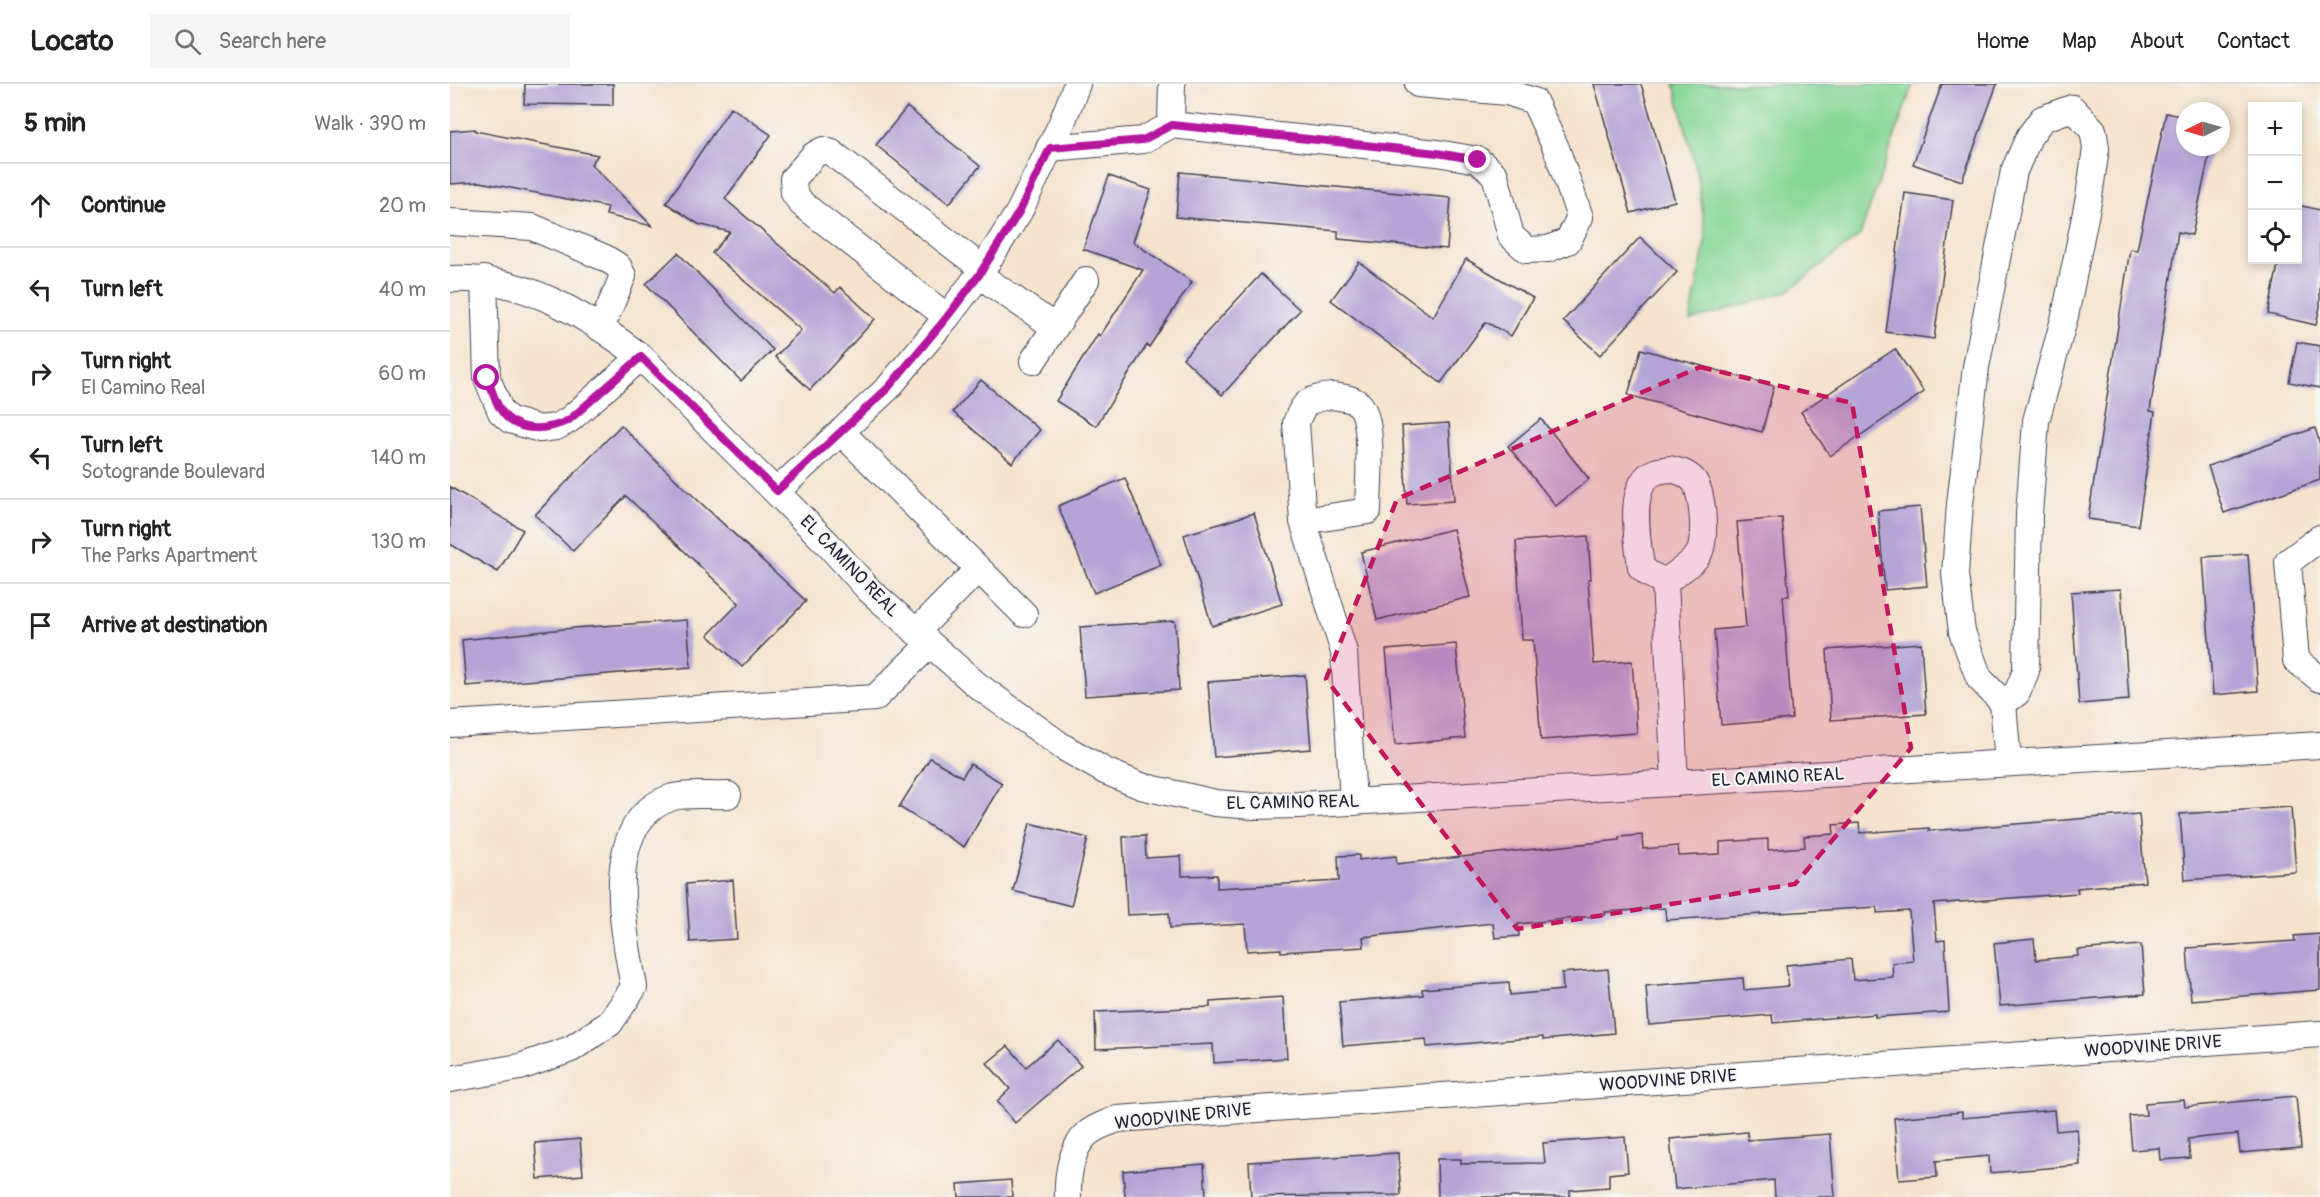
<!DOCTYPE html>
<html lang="en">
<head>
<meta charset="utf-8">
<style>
  body { margin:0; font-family:Pangolin,sans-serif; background:#f6f6f6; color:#222 }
  .controls { position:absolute; right:18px; top:18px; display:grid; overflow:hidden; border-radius:0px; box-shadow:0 3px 9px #0003 }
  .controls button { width:54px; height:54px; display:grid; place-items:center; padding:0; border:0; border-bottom:2px solid #e0e0e0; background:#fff; color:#222; font:30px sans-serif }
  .compass { position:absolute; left:1726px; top:18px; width:54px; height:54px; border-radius:50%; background:#fff; box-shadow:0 3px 9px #0003; rotate:265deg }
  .stop { position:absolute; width:18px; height:18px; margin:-14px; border:4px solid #b5179e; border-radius:50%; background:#fff }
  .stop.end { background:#b5179e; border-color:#fff; box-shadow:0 2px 6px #0008 }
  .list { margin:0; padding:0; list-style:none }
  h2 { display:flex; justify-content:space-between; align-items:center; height:78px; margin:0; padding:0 24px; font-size:26px }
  h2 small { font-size:20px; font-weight:400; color:#767676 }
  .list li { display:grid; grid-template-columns:39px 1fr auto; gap:18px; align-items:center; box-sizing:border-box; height:84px; padding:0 24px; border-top:2px solid #e0e0e0 }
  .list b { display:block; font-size:22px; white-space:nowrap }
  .list p { margin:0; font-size:20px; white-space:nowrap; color:#767676 }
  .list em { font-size:20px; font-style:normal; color:#767676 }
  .icon { flex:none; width:33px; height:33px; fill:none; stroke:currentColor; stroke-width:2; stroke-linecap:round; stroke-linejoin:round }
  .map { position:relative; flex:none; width:1870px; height:1113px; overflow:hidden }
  header { display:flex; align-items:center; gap:36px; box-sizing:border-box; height:84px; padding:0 30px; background:#fff; border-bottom:2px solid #e0e0e0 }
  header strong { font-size:28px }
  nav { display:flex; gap:33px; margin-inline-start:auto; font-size:21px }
  .search { width:420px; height:54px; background:#f6f6f6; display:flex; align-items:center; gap:15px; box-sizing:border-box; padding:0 21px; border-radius:0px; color:#767676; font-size:22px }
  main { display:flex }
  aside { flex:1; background:#fff }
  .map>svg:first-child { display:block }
  .green { fill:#87d796; stroke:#547c68; stroke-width:1.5 }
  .building { fill:#b5a5d6 }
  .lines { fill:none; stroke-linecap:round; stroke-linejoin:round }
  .minor-casing { stroke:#423f51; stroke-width:28 }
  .minor { stroke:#fff; stroke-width:26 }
  .route { stroke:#b5179e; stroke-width:8 }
  .marked { fill:#c2185b; fill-opacity:0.2; stroke:#c2185b; stroke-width:4.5; stroke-dasharray:12 8; stroke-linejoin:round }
  .labels { text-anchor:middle; stroke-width:4.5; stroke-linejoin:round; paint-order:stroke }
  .street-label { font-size:18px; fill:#22223b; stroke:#f6f6f2 }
</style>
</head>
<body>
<header>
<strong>Locato</strong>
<div class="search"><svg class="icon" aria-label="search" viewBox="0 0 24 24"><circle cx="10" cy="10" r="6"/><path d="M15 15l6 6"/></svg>Search here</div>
<nav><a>Home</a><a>Map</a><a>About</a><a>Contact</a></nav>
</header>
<main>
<aside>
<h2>5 min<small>Walk · 390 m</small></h2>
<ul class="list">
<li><svg class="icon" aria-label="ahead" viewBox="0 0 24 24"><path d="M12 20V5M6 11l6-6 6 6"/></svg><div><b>Continue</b></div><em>20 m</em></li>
<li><svg class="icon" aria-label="left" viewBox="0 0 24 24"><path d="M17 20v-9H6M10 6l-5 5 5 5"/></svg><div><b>Turn left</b></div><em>40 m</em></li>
<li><svg class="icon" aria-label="right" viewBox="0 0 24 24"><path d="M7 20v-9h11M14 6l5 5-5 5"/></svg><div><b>Turn right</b><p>El Camino Real</p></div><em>60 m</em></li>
<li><svg class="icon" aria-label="left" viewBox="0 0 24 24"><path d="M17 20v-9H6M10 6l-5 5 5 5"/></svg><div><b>Turn left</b><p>Sotogrande Boulevard</p></div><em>140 m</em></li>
<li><svg class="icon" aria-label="right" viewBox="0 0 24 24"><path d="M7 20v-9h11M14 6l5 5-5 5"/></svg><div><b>Turn right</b><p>The Parks Apartment</p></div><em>130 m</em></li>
<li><svg class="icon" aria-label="arrive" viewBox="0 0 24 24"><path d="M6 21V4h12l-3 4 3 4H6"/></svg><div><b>Arrive at destination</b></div></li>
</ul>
</aside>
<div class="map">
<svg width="1870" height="1113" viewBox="0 0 1870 1113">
  <rect width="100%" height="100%" fill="#f6f6f2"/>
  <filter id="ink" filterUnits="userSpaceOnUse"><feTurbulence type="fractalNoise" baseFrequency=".0167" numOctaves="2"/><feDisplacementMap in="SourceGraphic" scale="12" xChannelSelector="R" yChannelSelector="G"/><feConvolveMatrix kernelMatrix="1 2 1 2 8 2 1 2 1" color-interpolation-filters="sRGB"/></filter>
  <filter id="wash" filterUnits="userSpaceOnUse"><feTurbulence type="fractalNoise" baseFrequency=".008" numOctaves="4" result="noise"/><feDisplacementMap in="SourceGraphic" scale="24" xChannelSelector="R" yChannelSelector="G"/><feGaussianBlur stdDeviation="1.35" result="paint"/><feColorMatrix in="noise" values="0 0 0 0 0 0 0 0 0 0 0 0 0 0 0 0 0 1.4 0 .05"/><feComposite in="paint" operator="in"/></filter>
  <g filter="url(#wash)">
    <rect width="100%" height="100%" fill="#f5e3ce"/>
    <path class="green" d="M 1224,0 L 1463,0 L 1410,151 L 1338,207 L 1240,237 L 1256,153 L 1247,88 Z"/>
    <g id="blocks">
      <g class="building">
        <path d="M 75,0 L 163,0 L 163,21 L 74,20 Z"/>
        <path d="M 1144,0 L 1191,0 L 1225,117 L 1181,129 Z"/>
        <path d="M 1492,0 L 1547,0 L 1512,97 L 1463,80 Z"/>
        <path d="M 281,23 L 321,51 L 275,115 L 385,209 L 390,203 L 425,235 L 360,306 L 325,273 L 351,246 L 262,169 L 280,148 L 248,140 L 216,119 Z"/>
        <path d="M 457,23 L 530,82 L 499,120 L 426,61 Z"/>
        <path d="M 1716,29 L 1735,33 L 1735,63 L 1761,63 L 1742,151 L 1728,148 L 1700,327 L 1705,328 L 1688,442 L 1638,435 L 1680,165 L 1687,166 Z"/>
        <path d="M 25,45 L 25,47 L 148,71 L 141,80 L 202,142 L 156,131 L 158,123 L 30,98 L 0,100 L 0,47 Z"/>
        <path d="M 730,88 L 1001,114 L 997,165 L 888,155 L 888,147 L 726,133 Z"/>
        <path d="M 659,92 L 701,106 L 683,158 L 742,198 L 699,263 L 697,261 L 646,342 L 606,317 L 648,250 L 650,252 L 693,186 L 633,165 Z"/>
        <path d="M 1455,109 L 1503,116 L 1484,255 L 1436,248 Z"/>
        <path d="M 1848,121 L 1870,126 L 1870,223 L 1866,241 L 1818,230 L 1829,176 L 1848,176 Z"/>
        <path d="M 1190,153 L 1227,188 L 1150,271 L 1113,237 Z"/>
        <path d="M 228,169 L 323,266 L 291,297 L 196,200 Z"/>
        <path d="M 1016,175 L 1083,214 L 1061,252 L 1036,238 L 991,299 L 881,216 L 909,178 L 983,233 Z"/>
        <path d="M 811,190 L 850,226 L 772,311 L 733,274 Z"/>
        <path d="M 1847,258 L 1870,262 L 1870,304 L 1839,298 Z"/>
        <path d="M 1191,265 L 1324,302 L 1312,348 L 1178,311 Z"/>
        <path d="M 1445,265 L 1474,308 L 1380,372 L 1351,328 Z"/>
        <path d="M 531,296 L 590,346 L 562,379 L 503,328 Z"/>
        <path d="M 1091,335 L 1139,395 L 1106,422 L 1058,362 Z"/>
        <path d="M 999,339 L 1004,417 L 957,420 L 952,342 Z"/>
        <path d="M 171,341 L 208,379 L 356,517 L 292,583 L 258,551 L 289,519 L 176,412 L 123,467 L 85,431 Z"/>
        <path d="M 1865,344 L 1870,360 L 1870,396 L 1774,429 L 1758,382 Z"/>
        <path d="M 675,394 L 711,481 L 644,509 L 608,422 Z"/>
        <path d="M 0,403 L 73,446 L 48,488 L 0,460 Z"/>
        <path d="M 1470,423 L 1477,502 L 1435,506 L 1428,427 Z"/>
        <path d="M 804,429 L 832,520 L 762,542 L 734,451 Z"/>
        <path d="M 1332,434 L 1339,512 L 1333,512 L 1342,635 L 1271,641 L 1264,546 L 1296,543 L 1287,438 Z"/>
        <path d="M 1003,445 L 1020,513 L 927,536 L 911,468 Z"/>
        <path d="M 1138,452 L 1141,495 L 1138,495 L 1144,580 L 1182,577 L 1187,649 L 1091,656 L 1083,556 L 1072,556 L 1066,457 Z"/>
        <path d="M 1798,470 L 1808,607 L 1763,611 L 1753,473 Z"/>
        <path d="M 1671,505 L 1679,616 L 1629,620 L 1621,508 Z"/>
        <path d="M 237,536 L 241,583 L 16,602 L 12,556 L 123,544 Z"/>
        <path d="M 725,537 L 729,606 L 635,612 L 630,543 Z"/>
        <path d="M 1471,559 L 1476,630 L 1381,636 L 1377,566 Z"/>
        <path d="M 1006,560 L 1015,654 L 945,661 L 936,566 Z"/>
        <path d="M 855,591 L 861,665 L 764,673 L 758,598 Z"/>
        <path d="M 480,674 L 512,693 L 520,680 L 552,699 L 514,763 L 449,723 Z"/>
        <path d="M 1841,723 L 1846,788 L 1735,796 L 1730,730 Z"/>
        <path d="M 1689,730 L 1695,798 L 1627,804 L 1628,809 L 1484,820 L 1487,857 L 1495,856 L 1499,928 L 1425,933 L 1425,930 L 1323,939 L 1322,931 L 1199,941 L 1196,902 L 1293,894 L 1294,906 L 1339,902 L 1336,881 L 1401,875 L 1403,896 L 1443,893 L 1442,879 L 1463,877 L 1459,827 L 1427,829 L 1427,823 L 1216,836 L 1215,824 L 1155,828 L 1155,831 L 1068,840 L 1069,852 L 1045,854 L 1043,839 L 913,853 L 914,863 L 831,868 L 831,865 L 797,867 L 795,840 L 720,844 L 719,829 L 677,831 L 673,753 L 695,752 L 696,774 L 731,772 L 732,792 L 767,791 L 767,804 L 889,797 L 888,772 L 909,771 L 909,776 L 946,772 L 947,780 L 1169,756 L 1169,753 L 1192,751 L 1193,765 L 1228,762 L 1229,772 L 1270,770 L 1270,758 L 1318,755 L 1318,766 L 1355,763 L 1354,752 L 1384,750 L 1383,741 L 1409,739 L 1410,749 L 1479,744 L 1479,747 Z"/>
        <path d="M 580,739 L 638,754 L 621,822 L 563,807 Z"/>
        <path d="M 283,796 L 287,855 L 240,858 L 236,800 Z"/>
        <path d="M 1870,850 L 1870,906 L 1741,916 L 1737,864 L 1845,857 L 1844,852 Z"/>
        <path d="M 1584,855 L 1586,876 L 1628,872 L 1627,866 L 1691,861 L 1695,910 L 1550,922 L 1544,859 Z"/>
        <path d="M 1158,885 L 1164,949 L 1093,956 L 1093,953 L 977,963 L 976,955 L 893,962 L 889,918 L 973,911 L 972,905 L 1059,898 L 1060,911 L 1113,906 L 1112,889 Z"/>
        <path d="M 833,913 L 837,974 L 764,979 L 763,960 L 646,965 L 645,928 L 760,923 L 760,918 Z"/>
        <path d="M 608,956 L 631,982 L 565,1039 L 547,1017 L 560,1005 L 537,979 L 558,962 L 576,983 Z"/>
        <path d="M 1846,1012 L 1851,1064 L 1790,1069 L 1788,1050 L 1738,1055 L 1740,1074 L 1710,1076 L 1709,1064 L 1682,1066 L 1679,1032 L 1696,1031 L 1695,1019 L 1734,1016 L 1735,1023 Z"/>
        <path d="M 1604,1026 L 1606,1047 L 1627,1045 L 1630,1081 L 1540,1089 L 1539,1072 L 1486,1077 L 1487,1093 L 1449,1096 L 1444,1034 L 1512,1028 L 1512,1034 Z"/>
        <path d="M 1297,1048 L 1298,1056 L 1380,1050 L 1385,1113 L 1325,1113 L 1324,1096 L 1225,1105 L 1220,1055 Z"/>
        <path d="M 1175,1053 L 1178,1088 L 1159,1090 L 1159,1103 L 1120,1106 L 1120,1113 L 988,1113 L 987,1075 L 1011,1075 L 1011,1080 L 1095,1079 L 1093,1059 Z"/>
        <path d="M 130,1055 L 133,1091 L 88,1095 L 85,1059 Z"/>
        <path d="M 948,1069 L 951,1111 L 801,1113 L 799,1078 Z"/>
        <path d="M 754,1080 L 756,1113 L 675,1113 L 673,1087 Z"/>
        <path d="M 561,1096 L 562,1113 L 509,1113 L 508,1100 Z"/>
      </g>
    </g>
  </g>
  <g filter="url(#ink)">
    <use href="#blocks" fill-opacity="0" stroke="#423f51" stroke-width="1.5"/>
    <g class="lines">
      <defs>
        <g id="minor">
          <path d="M 1622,24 L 1643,46 L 1646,64 L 1639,113 L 1615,232 L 1586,337 L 1579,430 L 1576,587 L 1567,609 L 1553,619 L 1529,594 L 1512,548 L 1505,490 L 1510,420 L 1526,283 L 1564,87 L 1579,53 L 1592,35 Z"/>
          <path d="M 721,41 L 722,0"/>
          <path d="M 599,64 L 693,56 L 721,41 L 887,58 L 987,69 L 1028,76 L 1045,91 L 1061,152 L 1077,166 L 1098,165 L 1118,157 L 1130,133 L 1106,64 L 1084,17 L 1057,8 L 968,0"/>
          <path d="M 0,138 L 82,143 L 155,174 L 168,182 L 173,192 L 151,244"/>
          <path d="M 529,191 L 605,243"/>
          <path d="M 0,195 C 72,191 136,231 191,273 L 377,459 L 419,506 L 527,601 L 613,663 L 655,687 L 691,702 L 765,719 L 803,722 L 849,721 L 1870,661"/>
          <path d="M 34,195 L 37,294 L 51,328 L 60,336 L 90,345 L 106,343 L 119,336 L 191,273"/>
          <path d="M 497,233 L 352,120 L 344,109 L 343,95 L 364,71 L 373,66 L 382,69 L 533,185"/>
          <path d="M 583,277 L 636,196"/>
          <path d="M 882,312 C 890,313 902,314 909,320 C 925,335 918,404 918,427 L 853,437 L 846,339 C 853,317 860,315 882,312 Z"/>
          <path d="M 391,348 L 574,530"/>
          <path d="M 1219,385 C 1229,387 1237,389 1244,397 C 1253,409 1257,458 1248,471 C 1241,481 1225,490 1215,498 L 1199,490 L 1191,483 C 1188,459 1176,399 1205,388 C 1209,386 1215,386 1219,385 Z"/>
          <path d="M 327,407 L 438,304 L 497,233 L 529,191 L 569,128 L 611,41 L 627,0"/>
          <path d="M 853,437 L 894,568 L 903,718"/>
          <path d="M 1870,454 L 1838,478 L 1846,576 L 1870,595"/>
          <path d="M 1215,498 L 1225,699"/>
          <path d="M 466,548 L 528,485"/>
          <path d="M 1553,619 L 1558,679"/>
          <path d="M 0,640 L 425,614 L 480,560"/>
          <path d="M 0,995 L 70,983 L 121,965 L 160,939 L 184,903 C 174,846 149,736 223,713 C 237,709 263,712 278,711"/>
          <path d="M 618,1113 C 617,1093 621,1064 637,1050 C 644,1043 658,1039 667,1035 L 1870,950"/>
        </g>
      </defs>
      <use href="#minor" class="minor-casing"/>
      <use href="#minor" class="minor"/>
    </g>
  </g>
  <g class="lines" filter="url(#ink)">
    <path class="route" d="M 37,294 C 42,305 45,320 53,329 C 69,350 99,346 119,336 L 191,273 L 327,407 L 438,304 L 497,233 L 529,191 L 569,128 L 600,64 L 693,56 L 722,41 L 887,58 L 987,69 L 1028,76"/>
  </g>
  <path class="marked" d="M 1250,283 L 1402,319 L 1461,664 L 1345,800 L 1067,845 L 876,595 L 947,415 Z"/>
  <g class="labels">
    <g class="street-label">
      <text transform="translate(400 482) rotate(46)" y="6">EL CAMINO REAL</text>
      <text transform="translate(1328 693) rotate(-3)" y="6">EL CAMINO REAL</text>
      <text transform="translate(843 718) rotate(-1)" y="6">EL CAMINO REAL</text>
      <text transform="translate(1703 962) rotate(-4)" y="6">WOODVINE DRIVE</text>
      <text transform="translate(1218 996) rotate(-4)" y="6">WOODVINE DRIVE</text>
      <text transform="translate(733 1032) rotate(-6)" y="6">WOODVINE DRIVE</text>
    </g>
  </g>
</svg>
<div class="controls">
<button>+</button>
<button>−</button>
<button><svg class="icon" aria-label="locate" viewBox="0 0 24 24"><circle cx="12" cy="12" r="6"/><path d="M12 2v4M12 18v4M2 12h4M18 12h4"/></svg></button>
</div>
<svg class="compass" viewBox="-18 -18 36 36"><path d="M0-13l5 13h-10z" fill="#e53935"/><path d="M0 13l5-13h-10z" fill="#767676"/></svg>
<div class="stop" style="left:37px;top:294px"></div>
<div class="stop end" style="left:1028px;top:76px"></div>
</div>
</main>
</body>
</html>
